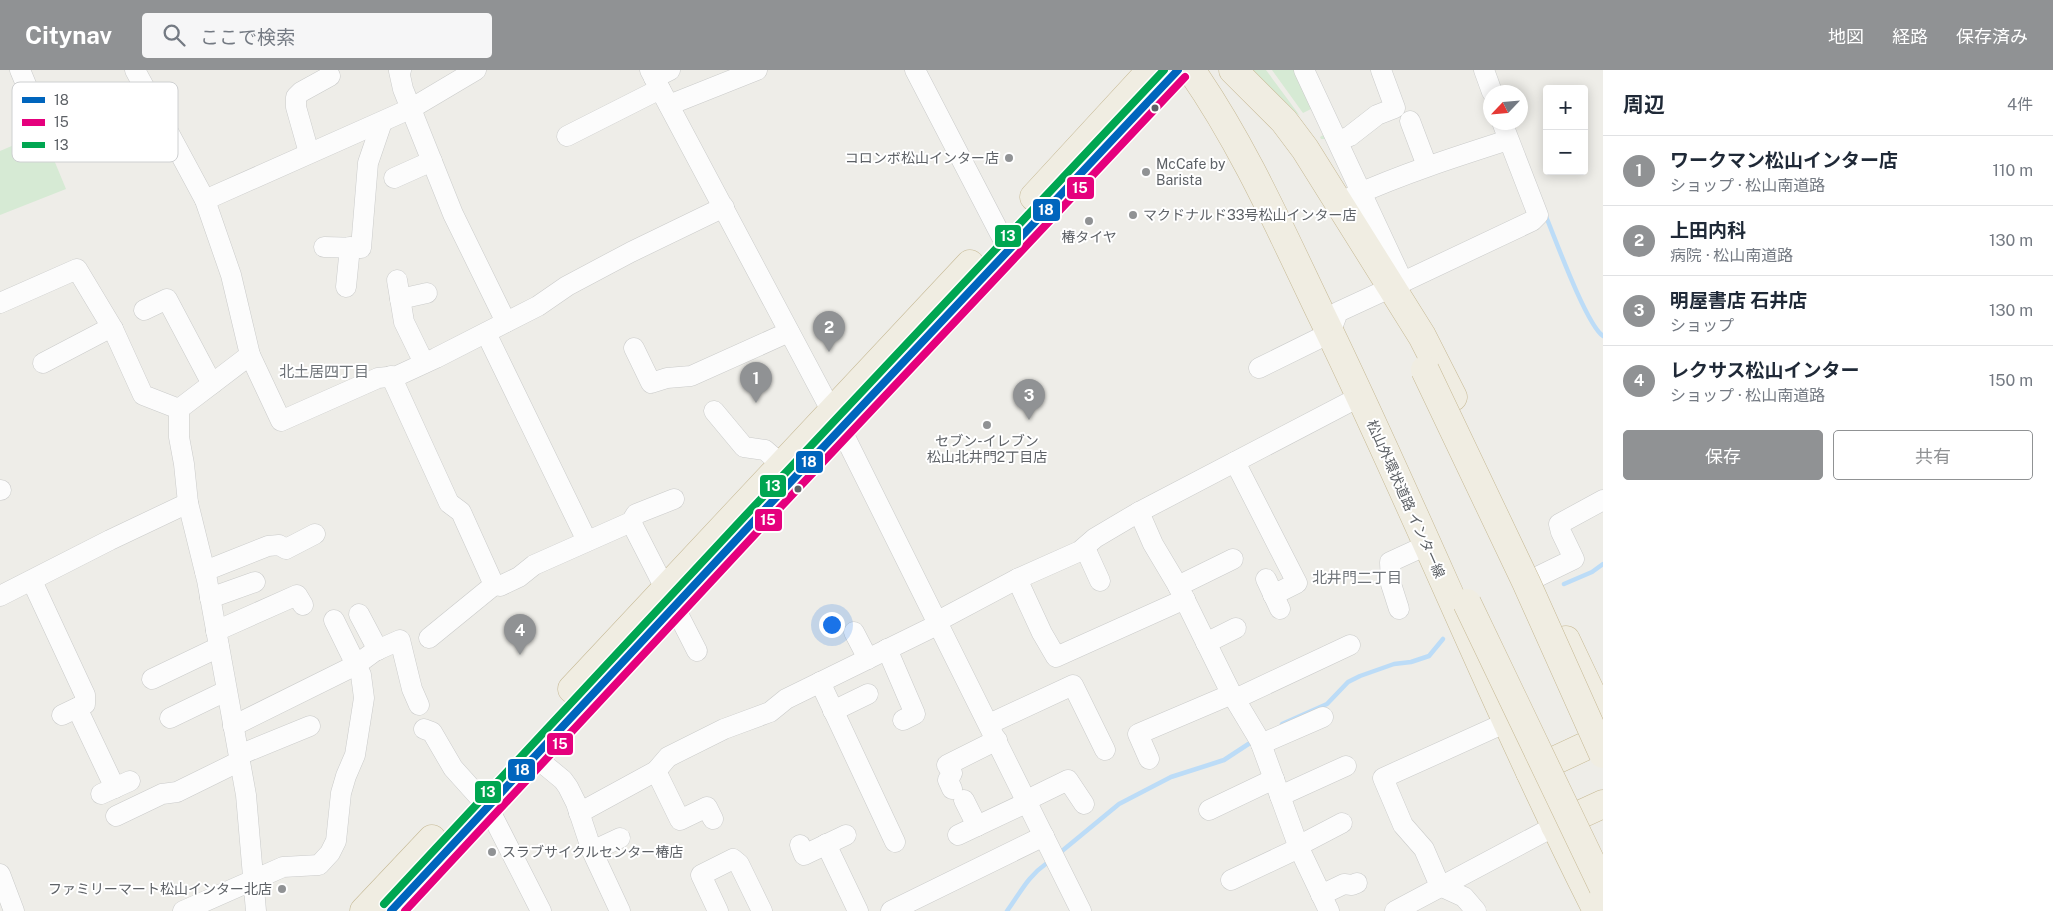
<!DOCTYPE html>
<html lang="ja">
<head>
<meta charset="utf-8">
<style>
  body { margin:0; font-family:"Public Sans","Noto Sans JP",sans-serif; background:#f6f6f7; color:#1f2937 }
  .controls { position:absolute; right:15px; top:15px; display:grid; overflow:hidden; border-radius:5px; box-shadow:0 2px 12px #0003 }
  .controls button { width:45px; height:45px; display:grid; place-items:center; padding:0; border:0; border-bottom:1px solid #e0e1e3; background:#fff; color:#1f2937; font:25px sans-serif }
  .compass { position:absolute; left:1483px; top:15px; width:45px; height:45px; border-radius:50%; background:#fff; box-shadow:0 2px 12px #0003; rotate:244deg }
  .you { position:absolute; left:831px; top:554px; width:18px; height:18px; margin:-12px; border:4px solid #fff; border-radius:50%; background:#1a73e8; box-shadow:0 0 0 8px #1a73e833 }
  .badge { display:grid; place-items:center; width:32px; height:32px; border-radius:50%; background:#909294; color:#fff; font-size:16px; font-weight:700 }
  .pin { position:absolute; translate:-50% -41px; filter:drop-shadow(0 1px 2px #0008) }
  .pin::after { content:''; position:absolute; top:26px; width:18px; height:15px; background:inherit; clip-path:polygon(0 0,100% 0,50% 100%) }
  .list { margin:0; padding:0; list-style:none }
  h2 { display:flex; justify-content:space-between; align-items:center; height:65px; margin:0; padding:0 20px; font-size:21px }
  h2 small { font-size:16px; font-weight:400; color:#747a83 }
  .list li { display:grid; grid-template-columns:32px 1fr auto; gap:15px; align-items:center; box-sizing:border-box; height:70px; padding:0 20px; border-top:1px solid #e0e1e3 }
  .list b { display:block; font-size:19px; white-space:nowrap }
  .list p { margin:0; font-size:16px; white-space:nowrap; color:#747a83 }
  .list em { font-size:16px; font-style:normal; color:#747a83 }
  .actions { display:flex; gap:10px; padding:15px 20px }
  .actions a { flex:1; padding:11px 0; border:1px solid #909294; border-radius:5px; text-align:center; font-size:18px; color:#909294 }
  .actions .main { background:#909294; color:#fff }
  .icon { flex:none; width:28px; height:28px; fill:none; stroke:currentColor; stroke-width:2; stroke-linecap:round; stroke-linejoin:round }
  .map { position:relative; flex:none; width:1603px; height:841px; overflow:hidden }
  header { display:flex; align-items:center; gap:30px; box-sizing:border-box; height:70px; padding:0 25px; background:#909294; color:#fff }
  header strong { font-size:24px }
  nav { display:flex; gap:28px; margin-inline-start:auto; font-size:18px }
  .search { width:350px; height:45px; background:#f6f6f7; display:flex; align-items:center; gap:12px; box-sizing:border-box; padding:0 18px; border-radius:5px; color:#747a83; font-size:19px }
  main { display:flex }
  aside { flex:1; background:#fff }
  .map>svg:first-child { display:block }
  .green { fill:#d6ead4 }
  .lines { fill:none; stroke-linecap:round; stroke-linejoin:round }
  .stream { stroke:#bcdcf7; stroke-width:4.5 }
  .minor-casing { stroke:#cacbca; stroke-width:21 }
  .highway-casing { stroke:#c6b994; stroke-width:29 }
  .minor { stroke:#fcfcfc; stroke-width:20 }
  .highway { stroke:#f0ede2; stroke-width:28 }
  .highway-bridge-casing { stroke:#c6b994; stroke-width:29; stroke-linecap:butt }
  .highway-bridge { stroke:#f0ede2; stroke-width:28 }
  .bus-1-casing { stroke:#fff; stroke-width:11 }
  .bus-2-casing { stroke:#fff; stroke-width:11 }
  .bus-3-casing { stroke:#fff; stroke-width:11 }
  .bus-1 { stroke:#0065bd; stroke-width:8 }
  .bus-2 { stroke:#e5007d; stroke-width:8 }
  .bus-3 { stroke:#00a651; stroke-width:8 }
  .bus-dot { fill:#5d6166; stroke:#fff; stroke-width:2 }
  .poi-dot { fill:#909294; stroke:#fff; stroke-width:2 }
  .labels { text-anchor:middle; stroke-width:4; stroke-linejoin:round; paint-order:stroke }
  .poi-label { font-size:14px; fill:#5d6166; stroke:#fff; text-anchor:start }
  .street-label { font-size:14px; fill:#5d6166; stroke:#fff }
  .neighbourhood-label { font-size:15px; fill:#6e7378; stroke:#fff }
  .key { fill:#fff; stroke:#ced0d1; stroke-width:1 }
  .key-label { font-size:14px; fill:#5d6166 }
  .line-badge { stroke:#fff; stroke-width:2 }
  .badge-label { font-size:14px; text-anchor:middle; font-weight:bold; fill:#fff }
</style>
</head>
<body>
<header>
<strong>Citynav</strong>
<div class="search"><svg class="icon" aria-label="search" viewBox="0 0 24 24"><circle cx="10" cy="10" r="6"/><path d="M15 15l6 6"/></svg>ここで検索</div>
<nav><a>地図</a><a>経路</a><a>保存済み</a></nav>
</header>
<main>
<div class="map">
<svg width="1603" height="841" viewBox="0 0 1603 841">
  <rect width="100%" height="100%" fill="#eeede8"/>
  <g class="green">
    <path d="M 1242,0 L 1266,0 L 1300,46 Z"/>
    <path d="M 1272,0 L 1296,0 L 1330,69 L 1321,69 L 1320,67 L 1325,64 L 1311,39 L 1303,43 Z"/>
    <path d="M 21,72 L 24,82 L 47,73 L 66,119 L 0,145 L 0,81 Z"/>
  </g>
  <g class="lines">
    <g class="stream">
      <path d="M 1545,144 C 1555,168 1586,254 1603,266"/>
      <path d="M 1564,514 L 1592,502 L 1603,494"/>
      <path d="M 1282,654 L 1327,634 L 1348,612 L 1360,606 L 1394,594 L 1411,592 L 1429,586 L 1443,569"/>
      <path d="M 1062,781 L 1119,734 L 1171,707 L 1224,690 L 1253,671"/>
      <path d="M 1007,841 C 1021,822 1027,807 1047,793"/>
    </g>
    <defs>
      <g id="minor">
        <path d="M 20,0 L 49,70"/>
        <path d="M 135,0 L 205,130 L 231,205 L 250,285 L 281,351 L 378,308 L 397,306 L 436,288 L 538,236 L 567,216 L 631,182 L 724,137"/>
        <path d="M 401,0 L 399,1 L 403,19 L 453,144 L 506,252"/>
        <path d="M 650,0 L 841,359 L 1081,841"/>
        <path d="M 915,0 L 1009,181"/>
        <path d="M 1484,0 L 1492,22"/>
        <path d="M 654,8 L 670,0"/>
        <path d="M 669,35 L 757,0"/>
        <path d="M 1410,51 L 1427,96"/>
        <path d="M 81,61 L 148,25"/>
        <path d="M 567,66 L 660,19"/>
        <path d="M 1339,71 L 1350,66 L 1377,45 L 1395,38 L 1381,0"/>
        <path d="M 309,83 L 296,37 L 296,27 L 301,22 L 330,6"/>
        <path d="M 394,108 L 432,91"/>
        <path d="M 1351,127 C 1402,104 1455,87 1508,70"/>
        <path d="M 205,130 L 412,38 L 476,0"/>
        <path d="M 324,177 L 361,178 L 368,93 L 382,52"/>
        <path d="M 397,210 L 404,252 L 424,293"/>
        <path d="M 1403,212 L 1532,151 L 1538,145 L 1502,52"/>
        <path d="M 346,217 L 350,177"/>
        <path d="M 400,229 L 427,223"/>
        <path d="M 0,233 L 77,199 L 113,259 L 143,325 L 179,339"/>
        <path d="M 144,240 L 167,229 L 212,314"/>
        <path d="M 486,263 L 587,471"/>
        <path d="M 634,278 L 651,313 L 667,308 L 691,306 L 789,262"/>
        <path d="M 250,285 L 179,339 L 179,367 L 184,394 L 188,433 L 207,510 L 246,725 L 256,841"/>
        <path d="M 43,293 L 106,260 L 113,259"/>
        <path d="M 1259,298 L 1330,263 L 1338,242 L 1403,212 L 1304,0"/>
        <path d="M 391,306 L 449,433 L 461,442 L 494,515 L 429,568"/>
        <path d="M 714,341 L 744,377 L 765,380 L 781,394"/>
        <path d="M 1235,392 L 1297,513 L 1273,525"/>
        <path d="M 0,420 L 1,420"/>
        <path d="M 1139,442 L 1153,474 L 1178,516 L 1230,621 L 1260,671 L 1299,778 L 1329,841"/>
        <path d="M 631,452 L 697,581"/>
        <path d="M 1085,478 L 1100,511"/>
        <path d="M 205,501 L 268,476 L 279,475 L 286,479 L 315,464"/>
        <path d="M 1537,507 L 1574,489 L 1561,462 L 1559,454 L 1603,430"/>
        <path d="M 1017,509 L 1042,563 L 1056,587 L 1185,529"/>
        <path d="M 1266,509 L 1280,539"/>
        <path d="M 32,511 L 85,625 L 85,634 L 62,645"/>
        <path d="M 494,515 L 500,516 L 519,507 L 534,495 L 631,452 L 636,444 L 674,429"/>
        <path d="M 1178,516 L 1233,489"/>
        <path d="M 0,526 L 110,470 L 188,433"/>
        <path d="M 210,528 L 255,512"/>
        <path d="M 1399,539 L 1391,514 L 1390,492 L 1427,475"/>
        <path d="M 359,544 L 378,580"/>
        <path d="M 938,551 L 1017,509 L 1080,481 L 1095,468 L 1139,442 L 1361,326"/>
        <path d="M 216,561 L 297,525 L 303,535"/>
        <path d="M 854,562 L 868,589"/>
        <path d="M 1206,573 L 1236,558"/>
        <path d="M 887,579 L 915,644 L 903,650"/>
        <path d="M 152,609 L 219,577"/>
        <path d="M 820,612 L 895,772"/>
        <path d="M 1235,629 L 1350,575"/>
        <path d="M 77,638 L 115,718"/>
        <path d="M 833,641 L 868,624"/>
        <path d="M 170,648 L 226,621"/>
        <path d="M 989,654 L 1073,615 L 1105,680"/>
        <path d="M 233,656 L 356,595 L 375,581 L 400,570 L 412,619 L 419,635"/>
        <path d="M 424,659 L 432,662 L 453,698 L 488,737 L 541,841"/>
        <path d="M 1261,674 L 1323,647"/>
        <path d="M 239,685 L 310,656"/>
        <path d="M 534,686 L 563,710 L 568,717 L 576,733 L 592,781 L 620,841"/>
        <path d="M 1149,689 L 1138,664 L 1232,624"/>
        <path d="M 656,701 L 680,750 L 707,737 L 713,749"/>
        <path d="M 952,719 L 948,710 L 952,703 L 947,695 L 997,670"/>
        <path d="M 101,724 L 130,711"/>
        <path d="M 1280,726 L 1346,696"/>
        <path d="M 964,730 L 977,756"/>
        <path d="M 1027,730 L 1068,710 L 1084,734"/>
        <path d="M 1209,740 L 1274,709"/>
        <path d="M 579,743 L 656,701 L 668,687 L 724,659 L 770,642 L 786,629 L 939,554"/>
        <path d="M 116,746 L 162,724 L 177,722 L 240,691"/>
        <path d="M 958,765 L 1028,732"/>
        <path d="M 826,774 L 858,841"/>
        <path d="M 800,775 L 804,785 L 846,765"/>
        <path d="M 1298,776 L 1342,753"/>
        <path d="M 592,781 L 620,768"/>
        <path d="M 0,804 L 14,841"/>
        <path d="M 1231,810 L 1299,778"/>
        <path d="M 1321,825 L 1344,814 L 1352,815 L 1357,813"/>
        <path d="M 183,841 L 283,797 L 319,795 L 330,783 L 336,771 L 341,723 L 346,706 L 355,685 L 364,628 L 361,605 L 334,550"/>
        <path d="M 718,841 L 701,805 L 733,789 L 739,794 L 762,841"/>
        <path d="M 891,841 L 1044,766"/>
        <path d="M 1395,841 L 1555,756"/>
        <path d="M 1476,841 L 1464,827 L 1440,816 L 1424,779 L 1403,755 L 1383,708 L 1507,652"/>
      </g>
      <g id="highway">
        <path d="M 1191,0 C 1244,76 1281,161 1321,244 C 1417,441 1498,645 1597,841"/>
        <path d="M 1233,0 L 1284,51 L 1305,79 L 1422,266 L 1453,327"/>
        <path d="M 1034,127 L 1151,0"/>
        <path d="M 1566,570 L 1603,648"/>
        <path d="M 572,619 L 970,194"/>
        <path d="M 1530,702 L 1603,668"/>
        <path d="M 1555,756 L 1603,734"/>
        <path d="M 364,841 L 432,769"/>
        <path d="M 391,841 L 752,453 L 1178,0"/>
      </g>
    </defs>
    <use href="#minor" class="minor-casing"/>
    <use href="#highway" class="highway-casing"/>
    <use href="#minor" class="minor"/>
    <use href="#highway" class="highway"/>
    <defs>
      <g id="highway-bridge">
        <path d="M 1425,300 L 1526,512 L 1603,684"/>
        <path d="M 1467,533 L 1603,817"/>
      </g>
    </defs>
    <use href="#highway-bridge" class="highway-bridge-casing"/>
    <use href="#highway-bridge" class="highway-bridge"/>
    <defs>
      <path id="bus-1" d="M 391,841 L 752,453 L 1178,0"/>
      <path id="bus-2" d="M 405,841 L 759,460 L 1185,7"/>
      <path id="bus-3" d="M 384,834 L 745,446 L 1164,0"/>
    </defs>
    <use href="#bus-1" class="bus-1-casing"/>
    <use href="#bus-2" class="bus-2-casing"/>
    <use href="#bus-3" class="bus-3-casing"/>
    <use href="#bus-1" class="bus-1"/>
    <use href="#bus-2" class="bus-2"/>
    <use href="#bus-3" class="bus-3"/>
  </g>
  <g class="bus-dot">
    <circle cx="1155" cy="38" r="4.5"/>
    <circle cx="798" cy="419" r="4.5"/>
  </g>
  <g class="poi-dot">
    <circle cx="1009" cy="88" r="5"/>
    <circle cx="1146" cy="102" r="5"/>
    <circle cx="1133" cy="145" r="5"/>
    <circle cx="1089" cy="151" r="5"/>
    <circle cx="987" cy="355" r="5"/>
    <circle cx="492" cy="782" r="5"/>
    <circle cx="282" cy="819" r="5"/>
  </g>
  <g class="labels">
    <g class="poi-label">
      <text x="999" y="93" text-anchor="end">コロンボ松山インター店</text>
      <text x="1156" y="99">McCafe by<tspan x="1156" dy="16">Barista</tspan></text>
      <text x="1143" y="150">マクドナルド33号松山インター店</text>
      <text x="1089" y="172" text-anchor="middle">椿タイヤ</text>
      <text x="987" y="376" text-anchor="middle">セブン-イレブン<tspan x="987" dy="16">松山北井門2丁目店</tspan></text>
      <text x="502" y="787">スラブサイクルセンター椿店</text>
      <text x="272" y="824" text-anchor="end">ファミリーマート松山インター北店</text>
    </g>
    <g class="street-label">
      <text transform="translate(1406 429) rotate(66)" y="5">松山外環状道路 インター線</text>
    </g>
    <g class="neighbourhood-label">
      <text x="324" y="307">北土居四丁目</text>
      <text x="1357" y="513">北井門二丁目</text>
    </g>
  </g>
  <rect x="12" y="12" width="166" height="80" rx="8" class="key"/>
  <rect x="22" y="27" width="23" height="6" fill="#0065bd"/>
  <rect x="22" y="49" width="23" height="7" fill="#e5007d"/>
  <rect x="22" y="72" width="23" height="6" fill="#00a651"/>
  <g class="key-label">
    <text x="54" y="35">18</text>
    <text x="54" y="57">15</text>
    <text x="54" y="80">13</text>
  </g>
  <g class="line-badge">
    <rect x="1066" y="106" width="29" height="24" rx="5" fill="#e5007d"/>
    <rect x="1032" y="128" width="29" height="24" rx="5" fill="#0065bd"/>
    <rect x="994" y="154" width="28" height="24" rx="5" fill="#00a651"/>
    <rect x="795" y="380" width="29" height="24" rx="5" fill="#0065bd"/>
    <rect x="759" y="404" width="28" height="24" rx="5" fill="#00a651"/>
    <rect x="754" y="438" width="29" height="24" rx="5" fill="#e5007d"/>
    <rect x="546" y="662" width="28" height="24" rx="5" fill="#e5007d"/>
    <rect x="507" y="688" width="29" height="24" rx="5" fill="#0065bd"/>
    <rect x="474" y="710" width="28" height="24" rx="5" fill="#00a651"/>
  </g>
  <g class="badge-label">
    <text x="1080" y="123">15</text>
    <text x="1046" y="145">18</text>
    <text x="1008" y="171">13</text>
    <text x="809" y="397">18</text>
    <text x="773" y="421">13</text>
    <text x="768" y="455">15</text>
    <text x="560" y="679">15</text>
    <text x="522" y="705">18</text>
    <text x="488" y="727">13</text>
  </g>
</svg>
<div class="controls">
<button>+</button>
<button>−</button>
</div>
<svg class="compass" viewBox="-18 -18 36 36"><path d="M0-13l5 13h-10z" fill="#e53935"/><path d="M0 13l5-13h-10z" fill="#747a83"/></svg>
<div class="you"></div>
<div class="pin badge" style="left:756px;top:333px">1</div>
<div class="pin badge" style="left:829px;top:282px">2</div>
<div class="pin badge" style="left:1029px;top:350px">3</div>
<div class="pin badge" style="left:520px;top:585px">4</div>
</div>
<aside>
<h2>周辺<small>4件</small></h2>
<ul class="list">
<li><span class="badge">1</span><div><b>ワークマン松山インター店</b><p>ショップ · 松山南道路</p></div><em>110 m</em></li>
<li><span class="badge">2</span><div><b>上田内科</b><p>病院 · 松山南道路</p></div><em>130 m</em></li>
<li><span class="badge">3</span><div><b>明屋書店 石井店</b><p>ショップ</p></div><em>130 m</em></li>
<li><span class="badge">4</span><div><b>レクサス松山インター</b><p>ショップ · 松山南道路</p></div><em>150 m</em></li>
</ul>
<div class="actions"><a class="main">保存</a><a>共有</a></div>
</aside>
</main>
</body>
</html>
